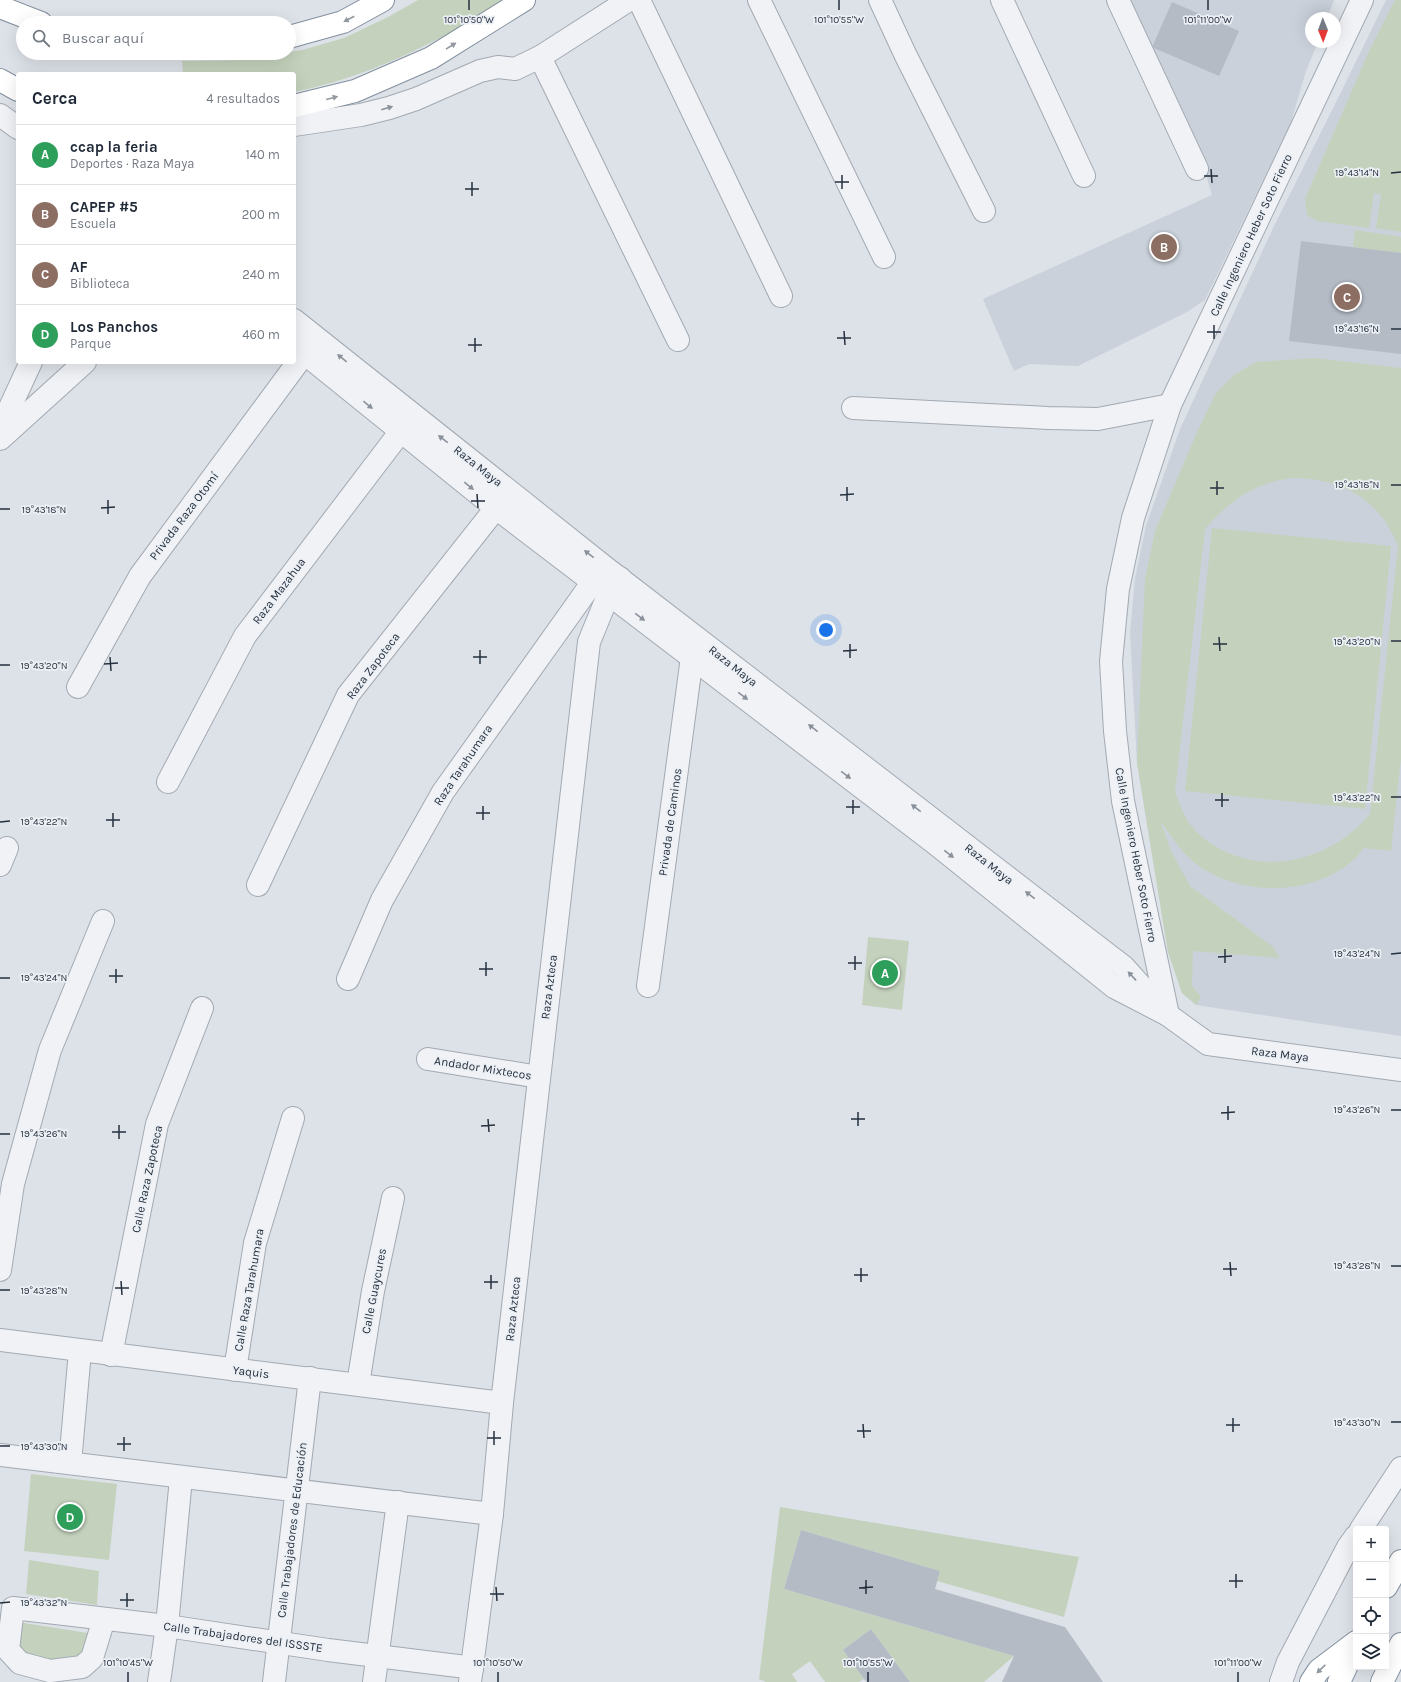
<!DOCTYPE html>
<html lang="es">
<head>
<meta charset="utf-8">
<style>
  body { margin:0; font-family:Karla,sans-serif; background:#f2f2f3; color:#1f2937 }
  .controls { position:absolute; right:12px; bottom:12px; display:grid; overflow:hidden; border-radius:4px; box-shadow:0 4px 16px #0002 }
  .controls button { width:36px; height:36px; display:grid; place-items:center; padding:0; border:0; border-bottom:1px solid #e0e1e3; background:#fff; color:#1f2937; font:20px sans-serif }
  .compass { position:absolute; left:1305px; top:12px; width:36px; height:36px; border-radius:50%; background:#fff; box-shadow:0 4px 16px #0002; rotate:179deg }
  .you { position:absolute; left:826px; top:630px; width:14px; height:14px; margin:-10px; border:3px solid #fff; border-radius:50%; background:#1a73e8; box-shadow:0 0 0 6px #1a73e833 }
  .badge { display:grid; place-items:center; width:26px; height:26px; border-radius:50%; background:#111827; color:#fff; font-size:13px; font-weight:700 }
  .pin { position:absolute; translate:-50% -50%; border:2px solid #fff; box-shadow:0 1px 4px #0006 }
  .list { margin:0; padding:0; list-style:none }
  h2 { display:flex; justify-content:space-between; align-items:center; height:52px; margin:0; padding:0 16px; font-size:17px }
  h2 small { font-size:13px; font-weight:400; color:#747a83 }
  .list li { display:grid; grid-template-columns:26px 1fr auto; gap:12px; align-items:center; box-sizing:border-box; height:60px; padding:0 16px; border-top:1px solid #e0e1e3 }
  .list b { display:block; font-size:15px; white-space:nowrap }
  .list p { margin:0; font-size:13px; white-space:nowrap; color:#747a83 }
  .list em { font-size:13px; font-style:normal; color:#747a83 }
  .icon { flex:none; width:22px; height:22px; fill:none; stroke:currentColor; stroke-width:2; stroke-linecap:round; stroke-linejoin:round }
  .map { position:relative; flex:none; width:1401px; height:1682px; overflow:hidden }
  .search { position:absolute; background:#fff; box-shadow:0 4px 16px #0002; left:16px; top:16px; width:280px; height:44px; display:flex; align-items:center; gap:10px; box-sizing:border-box; padding:0 14px; border-radius:22px; color:#747a83; font-size:15px }
  .panel { position:absolute; background:#fff; box-shadow:0 4px 16px #0002; left:16px; top:72px; width:280px; height:292px; border-radius:4px }
  .map>svg:first-child { display:block }
  .built { fill:#cad1da }
  .green { fill:#c4d2bd; fill-rule:evenodd }
  .building { fill:#b4bbc5 }
  .lines { fill:none; stroke-linecap:round; stroke-linejoin:round }
  .minor-casing { stroke:#a2a9b2; stroke-width:24 }
  .highway-casing { stroke:#83909f; stroke-width:24 }
  .minor { stroke:#f0f2f6; stroke-width:22 }
  .highway { stroke:#fff; stroke-width:22 }
  .oneway { fill:#92989f }
  .oneway2 { fill:#8a919a }
  .ticks { fill:none; stroke:#25303f; stroke-width:1.5 }
  .labels { text-anchor:middle; stroke-width:3.5; stroke-linejoin:round; paint-order:stroke }
  .street-label { font-size:12px; fill:#25303f; stroke:#ecf0f5 }
  .ticks-label { font-size:10px; text-anchor:middle; fill:#25303f; stroke:#ecf0f5; stroke-width:3.5; stroke-linejoin:round; paint-order:stroke }
</style>
</head>
<body>
<div class="map">
<svg width="1401" height="1682" viewBox="0 0 1401 1682">
  <rect width="100%" height="100%" fill="#dde2e8"/>
  <g class="built">
    <path d="M 1127,0 L 1334,0 L 1327,18 L 1311,18 L 1311,42 L 1318,42 L 1306,71 L 1291,122 L 1205,300 L 1187,312 L 1078,366 L 1029,364 L 1014,371 L 983,299 L 1212,195 L 1197,144 Z"/>
    <path d="M 1386,0 L 1401,0 L 1401,1036 L 1196,1005 L 1182,993 L 1168,952 L 1137,763 L 1130,633 L 1135,578 L 1146,526 L 1180,429 L 1274,226 L 1344,86 Z"/>
  </g>
  <g class="green">
    <path d="M 418,0 L 503,0 C 482,13 462,27 440,38 C 394,62 345,82 294,92 L 294,74 L 183,74 L 182,61 L 241,60 L 302,50 L 344,38 L 388,17 Z"/>
    <path d="M 1395,0 L 1401,0 L 1401,232 L 1376,228 L 1381,194 L 1374,193 L 1369,228 L 1317,221 L 1307,215 L 1305,199 L 1369,51 Z"/>
    <path d="M 1355,230 L 1401,237 L 1401,253 L 1353,247 Z"/>
    <path d="M 1315,358 L 1401,368 L 1401,759 L 1391,851 L 1364,848 C 1360,852 1357,858 1352,861 C 1312,896 1243,896 1200,867 C 1183,855 1172,837 1160,821 L 1171,851 L 1190,886 L 1272,946 L 1280,958 L 1193,951 L 1192,985 L 1201,997 L 1196,1005 L 1182,993 L 1168,952 L 1137,763 L 1145,579 L 1155,531 L 1197,432 L 1216,393 L 1234,375 L 1256,362 ZM 1291,478 C 1341,478 1379,498 1398,546 L 1370,814 C 1334,857 1273,876 1222,850 C 1210,844 1197,834 1189,823 C 1183,814 1179,802 1175,792 L 1205,529 C 1230,500 1253,484 1291,478 Z"/>
    <path d="M 1212,528 L 1391,546 L 1365,809 L 1185,791 Z"/>
    <path d="M 868,937 L 909,941 L 902,1010 L 862,1005 Z"/>
    <path d="M 31,1474 L 117,1484 L 109,1560 L 24,1551 Z"/>
    <path d="M 780,1507 L 1079,1557 L 1064,1617 L 937,1581 L 940,1571 L 801,1530 L 784,1589 L 1014,1656 L 984,1682 L 910,1682 L 871,1629 L 843,1650 L 864,1679 L 859,1682 L 825,1682 L 810,1661 L 792,1674 L 797,1682 L 766,1682 L 759,1679 Z"/>
    <path d="M 29,1560 L 99,1571 L 97,1605 L 26,1594 Z"/>
    <path d="M 18,1622 L 94,1634 L 82,1662 L 50,1667 L 15,1647 Z"/>
  </g>
  <g class="building">
    <path d="M 1172,2 L 1239,31 L 1219,76 L 1154,48 L 1153,45 Z"/>
    <path d="M 1301,241 L 1401,253 L 1401,354 L 1289,341 Z"/>
    <path d="M 801,1530 L 940,1571 L 935,1589 L 1065,1627 L 1103,1682 L 1002,1682 L 1014,1656 L 784,1589 Z"/>
    <path d="M 871,1629 L 910,1682 L 867,1682 L 864,1679 L 843,1650 Z"/>
  </g>
  <g class="lines">
    <defs>
      <g id="minor">
        <path d="M 639,0 L 781,296"/>
        <path d="M 759,0 L 884,257"/>
        <path d="M 880,0 L 905,54 L 984,211"/>
        <path d="M 1002,0 L 1084,176"/>
        <path d="M 1118,0 L 1197,169"/>
        <path d="M 540,57 L 678,340"/>
        <path d="M 0,115 L 18,128"/>
        <path d="M 294,125 L 361,115 L 389,108 L 416,99 L 480,71 L 498,67 L 515,69 L 540,57 L 629,0"/>
        <path d="M 294,320 L 606,568 L 1124,967 L 1157,1004"/>
        <path d="M 294,345 L 496,508 L 932,841 L 1114,987 L 1168,1015 L 1208,1044 L 1401,1070"/>
        <path d="M 853,408 L 1048,418 L 1098,419 L 1170,405"/>
        <path d="M 0,429 L 31,362"/>
        <path d="M 0,439 L 85,362"/>
        <path d="M 78,687 L 140,576 L 304,354"/>
        <path d="M 168,782 L 245,636 L 401,431 L 408,419"/>
        <path d="M 0,865 L 7,848"/>
        <path d="M 258,885 L 348,695 L 496,508"/>
        <path d="M 348,979 L 382,900 L 443,792 L 592,583 L 603,571"/>
        <path d="M 648,986 L 692,657"/>
        <path d="M 1168,1015 L 1123,801 L 1115,731 L 1111,661 L 1118,589 L 1133,518 L 1170,405 L 1362,0"/>
        <path d="M 428,1059 L 539,1077"/>
        <path d="M 0,1270 L 13,1184 L 50,1050 L 103,921"/>
        <path d="M 0,1340 L 502,1403"/>
        <path d="M 111,1355 L 157,1124 L 202,1008"/>
        <path d="M 235,1370 L 255,1243 L 293,1118"/>
        <path d="M 358,1384 L 373,1291 L 393,1198"/>
        <path d="M 0,1455 L 492,1514"/>
        <path d="M 70,1463 L 80,1351"/>
        <path d="M 1361,1529 L 1401,1468"/>
        <path d="M 104,1619 L 92,1658 L 82,1667 L 50,1671 L 20,1663 L 8,1650 L 13,1608 L 167,1626 L 328,1650 L 466,1667 L 472,1669"/>
        <path d="M 159,1682 L 167,1626 L 181,1478"/>
        <path d="M 274,1682 L 310,1378"/>
        <path d="M 374,1682 L 398,1502"/>
        <path d="M 470,1682 L 492,1514 L 502,1403 L 589,642 L 609,593 L 620,578"/>
        <path d="M 1281,1682 L 1288,1662 L 1348,1547 L 1356,1536"/>
      </g>
      <g id="highway">
        <path d="M 0,7 L 41,23"/>
        <path d="M 289,37 L 343,22 L 383,0"/>
        <path d="M 0,80 L 18,90"/>
        <path d="M 294,106 L 355,91 L 431,58 L 524,0"/>
        <path d="M 1386,1587 L 1401,1561"/>
        <path d="M 1311,1682 L 1319,1670 L 1356,1642"/>
        <path d="M 1339,1682 L 1356,1646"/>
        <path d="M 1382,1682 L 1401,1644"/>
      </g>
    </defs>
    <use href="#minor" class="minor-casing"/>
    <use href="#highway" class="highway-casing"/>
    <use href="#minor" class="minor"/>
    <use href="#highway" class="highway"/>
  </g>
  <defs><path id="oneway-solid" d="M-6-.8H1V-3.2L6.5 0L1 3.2V.8H-6Z"/></defs>
  <g class="oneway">
    <use href="#oneway-solid" transform="translate(349 19) rotate(152)"/>
    <use href="#oneway-solid" transform="translate(451 46) rotate(-32)"/>
    <use href="#oneway-solid" transform="translate(332 98) rotate(-15)"/>
    <use href="#oneway-solid" transform="translate(1321 1669) rotate(136)"/>
  </g>
  <g class="oneway2">
    <use href="#oneway-solid" transform="translate(387 108) rotate(-16)"/>
    <use href="#oneway-solid" transform="translate(342 358) rotate(-141)"/>
    <use href="#oneway-solid" transform="translate(368 405) rotate(39)"/>
    <use href="#oneway-solid" transform="translate(443 439) rotate(-142)"/>
    <use href="#oneway-solid" transform="translate(469 486) rotate(39)"/>
    <use href="#oneway-solid" transform="translate(589 554) rotate(-142)"/>
    <use href="#oneway-solid" transform="translate(640 617) rotate(37)"/>
    <use href="#oneway-solid" transform="translate(743 696) rotate(37)"/>
    <use href="#oneway-solid" transform="translate(813 728) rotate(-142)"/>
    <use href="#oneway-solid" transform="translate(846 775) rotate(37)"/>
    <use href="#oneway-solid" transform="translate(916 808) rotate(-142)"/>
    <use href="#oneway-solid" transform="translate(949 854) rotate(38)"/>
    <use href="#oneway-solid" transform="translate(1030 895) rotate(-142)"/>
    <use href="#oneway-solid" transform="translate(1132 976) rotate(-133)"/>
  </g>
  <path class="ticks" d="M 469,0 L 469,10M 839,0 L 839,10M 1208,0 L 1208,10M 1211,169 L 1212,183M 1391,173 L 1401,172M 842,175 L 842,189M 1204,176 L 1218,176M 472,182 L 472,196M 835,182 L 849,182M 465,189 L 479,189M 1214,325 L 1214,339M 1391,329 L 1401,329M 844,331 L 845,345M 1207,332 L 1221,332M 475,338 L 475,352M 837,338 L 851,338M 468,345 L 482,345M 1217,481 L 1217,495M 1391,485 L 1401,485M 847,487 L 847,501M 1210,488 L 1224,488M 477,494 L 478,508M 840,495 L 854,494M 108,500 L 108,514M 471,501 L 485,501M 101,508 L 115,507M 0,509 L 10,509M 1219,637 L 1220,651M 1391,641 L 1401,641M 850,644 L 850,658M 1213,644 L 1227,644M 480,650 L 480,664M 843,651 L 857,650M 110,657 L 111,671M 473,657 L 487,657M 104,664 L 118,663M 0,665 L 10,665M 1222,793 L 1222,807M 1391,797 L 1401,797M 853,800 L 853,814M 1215,800 L 1229,800M 483,806 L 483,820M 846,807 L 860,807M 113,813 L 113,827M 476,813 L 490,813M 106,820 L 120,820M 0,822 L 10,821M 1225,949 L 1225,963M 1391,954 L 1401,953M 855,956 L 855,970M 1218,957 L 1232,956M 486,962 L 486,976M 848,963 L 862,963M 116,969 L 116,983M 479,969 L 493,969M 109,976 L 123,976M 0,978 L 10,978M 1228,1106 L 1228,1120M 1391,1110 L 1401,1110M 858,1112 L 858,1126M 1221,1113 L 1235,1112M 488,1119 L 489,1132M 851,1119 L 865,1119M 119,1125 L 119,1139M 481,1126 L 495,1125M 112,1132 L 126,1132M 0,1134 L 10,1134M 1230,1262 L 1231,1276M 1391,1266 L 1401,1266M 861,1268 L 861,1282M 1223,1269 L 1237,1269M 491,1275 L 491,1289M 854,1275 L 868,1275M 121,1281 L 122,1295M 484,1282 L 498,1282M 115,1288 L 129,1288M 0,1290 L 10,1290M 1233,1418 L 1233,1432M 1391,1422 L 1401,1422M 863,1424 L 864,1438M 1226,1425 L 1240,1425M 494,1431 L 494,1445M 857,1431 L 871,1431M 124,1437 L 124,1451M 487,1438 L 501,1438M 117,1444 L 131,1444M 0,1446 L 10,1446M 1236,1574 L 1236,1588M 866,1580 L 866,1594M 1229,1581 L 1243,1581M 496,1587 L 497,1601M 859,1588 L 873,1587M 127,1593 L 127,1607M 490,1594 L 504,1594M 120,1600 L 134,1600M 0,1603 L 10,1602M 128,1672 L 128,1682M 498,1672 L 498,1682M 868,1672 L 868,1682M 1238,1672 L 1238,1682"/>
  <g class="labels">
    <g class="street-label">
      <text transform="translate(1251 235) rotate(-65)" y="4">Calle Ingeniero Heber Soto Fierro</text>
      <text transform="translate(478 466) rotate(38)" y="4">Raza Maya</text>
      <text transform="translate(184 516) rotate(-53)" y="4">Privada Raza Otomí</text>
      <text transform="translate(279 591) rotate(-53)" y="4">Raza Mazahua</text>
      <text transform="translate(373 666) rotate(-53)" y="4">Raza Zapoteca</text>
      <text transform="translate(733 666) rotate(38)" y="4">Raza Maya</text>
      <text transform="translate(463 765) rotate(-56)" y="4">Raza Tarahumara</text>
      <text transform="translate(670 822) rotate(-82)" y="4">Privada de Caminos</text>
      <text transform="translate(1136 855) rotate(79)" y="4">Calle Ingeniero Heber Soto Fierro</text>
      <text transform="translate(989 864) rotate(38)" y="4">Raza Maya</text>
      <text transform="translate(549 987) rotate(-83)" y="4">Raza Azteca</text>
      <text transform="translate(1280 1054) rotate(7)" y="4">Raza Maya</text>
      <text transform="translate(483 1068) rotate(9)" y="4">Andador Mixtecos</text>
      <text transform="translate(147 1179) rotate(-78)" y="4">Calle Raza Zapoteca</text>
      <text transform="translate(249 1290) rotate(-80)" y="4">Calle Raza Tarahumara</text>
      <text transform="translate(374 1291) rotate(-79)" y="4">Calle Guaycures</text>
      <text transform="translate(513 1309) rotate(-84)" y="4">Raza Azteca</text>
      <text transform="translate(251 1372) rotate(7)" y="4">Yaquis</text>
      <text transform="translate(292 1530) rotate(-83)" y="4">Calle Trabajadores de Educación</text>
      <text transform="translate(243 1637) rotate(8)" y="4">Calle Trabajadores del ISSSTE</text>
    </g>
  </g>
  <g class="ticks-label">
    <text x="469" y="23">101°10'50"W</text>
    <text x="839" y="23">101°10'55"W</text>
    <text x="1208" y="23">101°11'00"W</text>
    <text x="1357" y="176">19°43'14"N</text>
    <text x="1357" y="332">19°43'16"N</text>
    <text x="1357" y="488">19°43'18"N</text>
    <text x="44" y="513">19°43'18"N</text>
    <text x="1357" y="645">19°43'20"N</text>
    <text x="44" y="669">19°43'20"N</text>
    <text x="1357" y="801">19°43'22"N</text>
    <text x="44" y="825">19°43'22"N</text>
    <text x="1357" y="957">19°43'24"N</text>
    <text x="44" y="981">19°43'24"N</text>
    <text x="1357" y="1113">19°43'26"N</text>
    <text x="44" y="1137">19°43'26"N</text>
    <text x="1357" y="1269">19°43'28"N</text>
    <text x="44" y="1294">19°43'28"N</text>
    <text x="1357" y="1426">19°43'30"N</text>
    <text x="44" y="1450">19°43'30"N</text>
    <text x="44" y="1606">19°43'32"N</text>
    <text x="128" y="1666">101°10'45"W</text>
    <text x="498" y="1666">101°10'50"W</text>
    <text x="868" y="1666">101°10'55"W</text>
    <text x="1238" y="1666">101°11'00"W</text>
  </g>
</svg>
<div class="controls">
<button>+</button>
<button>−</button>
<button><svg class="icon" aria-label="locate" viewBox="0 0 24 24"><circle cx="12" cy="12" r="6"/><path d="M12 2v4M12 18v4M2 12h4M18 12h4"/></svg></button>
<button><svg class="icon" aria-label="layers" viewBox="0 0 24 24"><path d="M12 4l9 5-9 5-9-5zM3 14l9 5 9-5"/></svg></button>
</div>
<svg class="compass" viewBox="-18 -18 36 36"><path d="M0-13l5 13h-10z" fill="#e53935"/><path d="M0 13l5-13h-10z" fill="#747a83"/></svg>
<div class="you"></div>
<div class="pin badge" style="left:885px;top:973px;background:#2e9e5b">A</div>
<div class="pin badge" style="left:1164px;top:247px;background:#8d6e63">B</div>
<div class="pin badge" style="left:1347px;top:297px;background:#8d6e63">C</div>
<div class="pin badge" style="left:70px;top:1517px;background:#2e9e5b">D</div>
<div class="search"><svg class="icon" aria-label="search" viewBox="0 0 24 24"><circle cx="10" cy="10" r="6"/><path d="M15 15l6 6"/></svg>Buscar aquí</div>
<section class="panel">
<h2>Cerca<small>4 resultados</small></h2>
<ul class="list">
<li><span class="badge" style="background:#2e9e5b">A</span><div><b>ccap la feria</b><p>Deportes · Raza Maya</p></div><em>140 m</em></li>
<li><span class="badge" style="background:#8d6e63">B</span><div><b>CAPEP #5</b><p>Escuela</p></div><em>200 m</em></li>
<li><span class="badge" style="background:#8d6e63">C</span><div><b>AF</b><p>Biblioteca</p></div><em>240 m</em></li>
<li><span class="badge" style="background:#2e9e5b">D</span><div><b>Los Panchos</b><p>Parque</p></div><em>460 m</em></li>
</ul>
</section>
</div>
</body>
</html>
